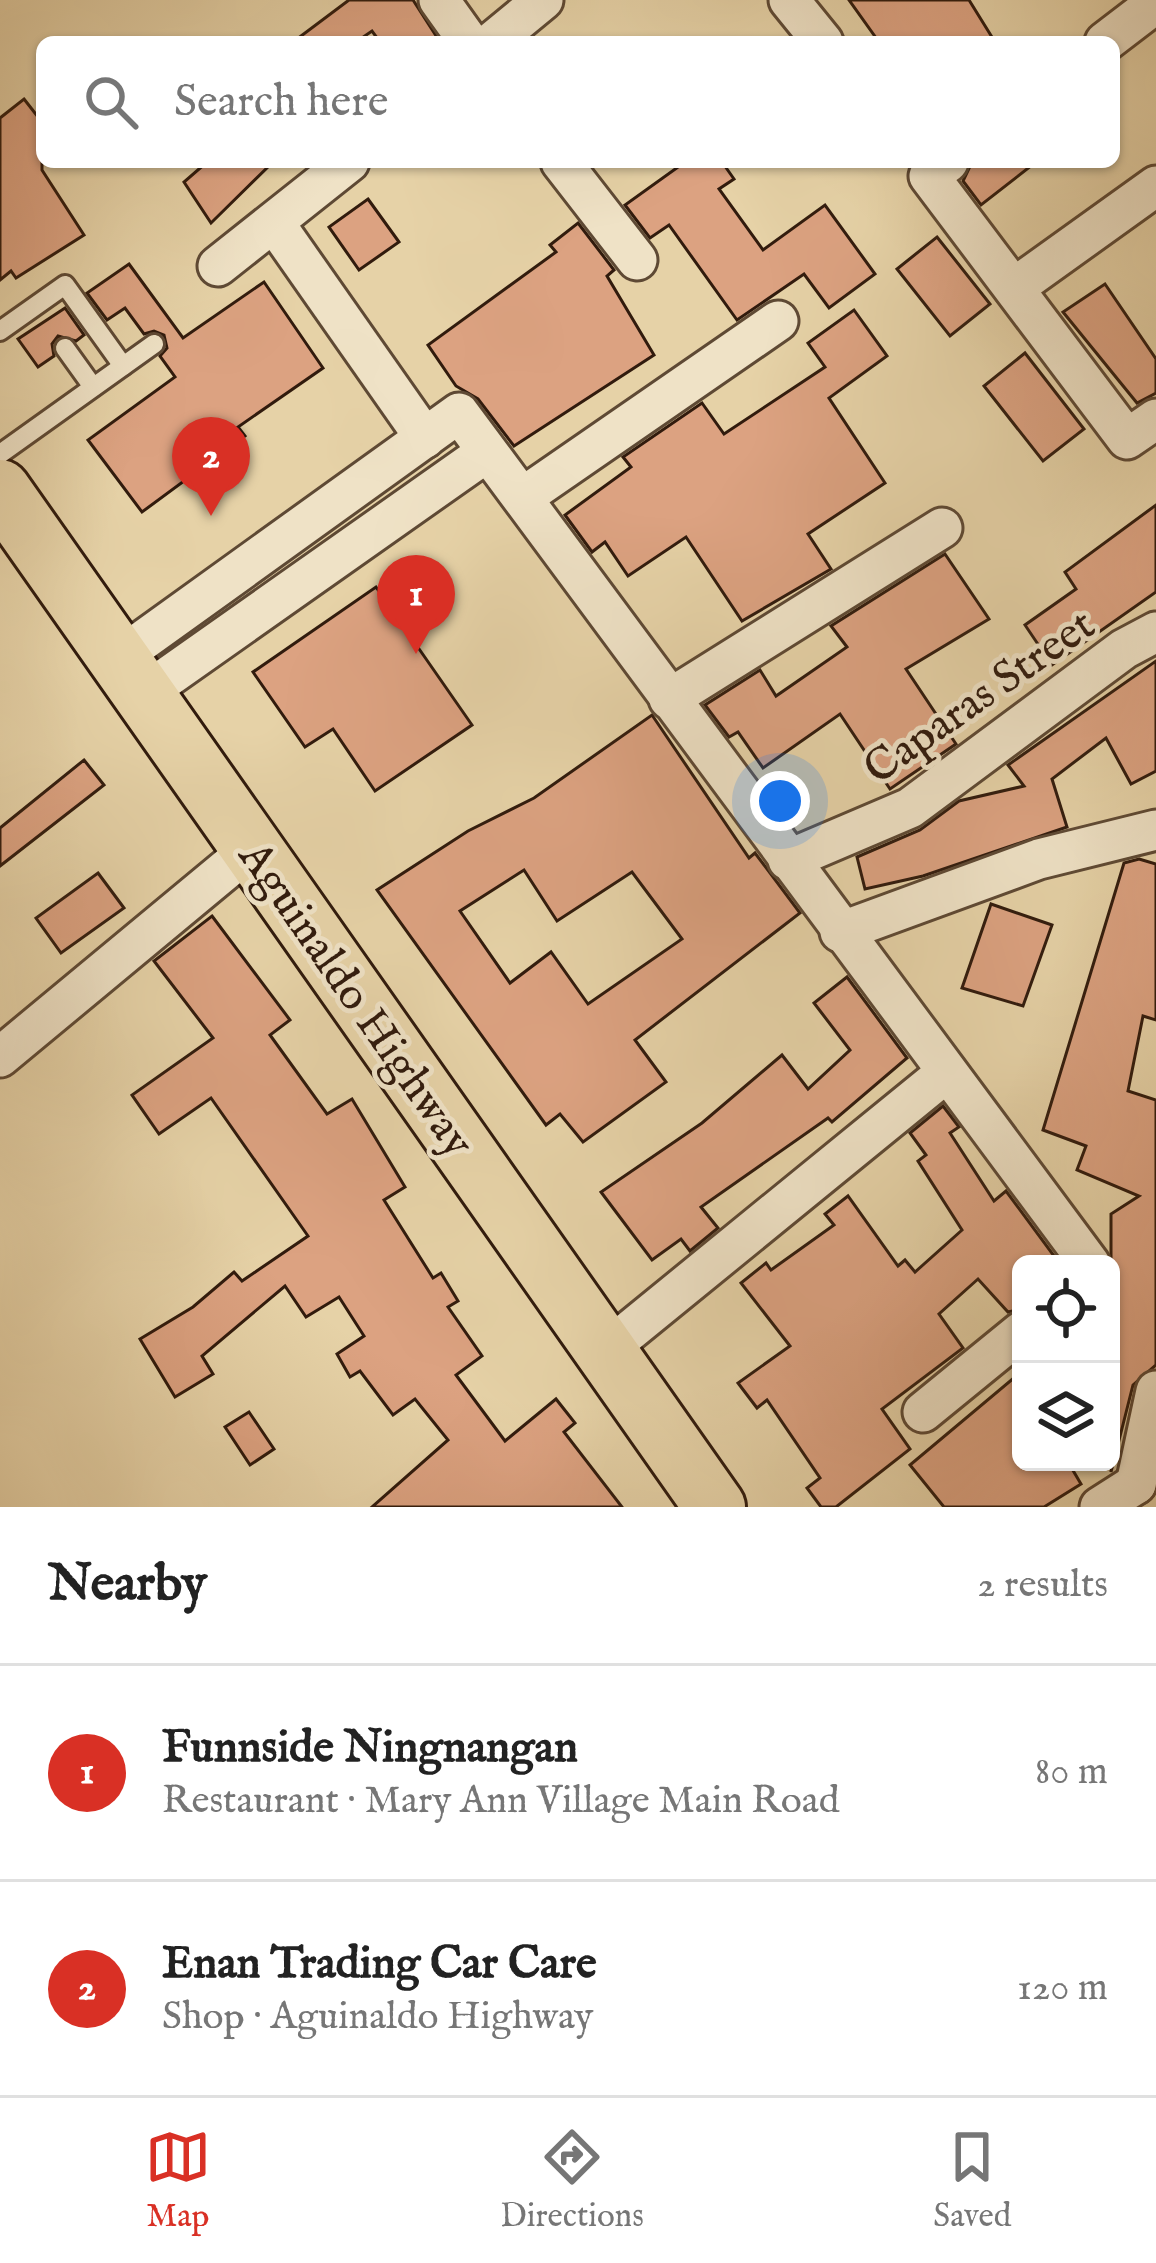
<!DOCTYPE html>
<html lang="en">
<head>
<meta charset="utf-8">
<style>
  body { margin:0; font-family:"IM FELL English",serif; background:#f6f6f6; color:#222 }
  .controls { position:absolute; right:36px; bottom:36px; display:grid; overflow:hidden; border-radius:18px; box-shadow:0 3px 9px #0004 }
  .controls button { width:108px; height:108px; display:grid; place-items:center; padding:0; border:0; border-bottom:3px solid #e0e0e0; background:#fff; color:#222; font:60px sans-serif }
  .you { position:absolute; left:780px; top:801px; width:42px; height:42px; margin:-30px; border:9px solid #fff; border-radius:50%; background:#1a73e8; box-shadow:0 0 0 18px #1a73e833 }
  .badge { display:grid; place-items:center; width:78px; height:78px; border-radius:50%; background:#d93025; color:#fff; font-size:39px; font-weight:700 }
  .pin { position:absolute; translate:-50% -99px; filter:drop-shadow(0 3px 6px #0008) }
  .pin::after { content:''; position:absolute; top:63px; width:42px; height:36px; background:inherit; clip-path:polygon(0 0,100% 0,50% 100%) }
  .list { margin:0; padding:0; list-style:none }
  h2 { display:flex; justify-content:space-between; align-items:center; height:156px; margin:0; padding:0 48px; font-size:51px }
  h2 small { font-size:39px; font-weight:400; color:#767676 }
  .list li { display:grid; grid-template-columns:78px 1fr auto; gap:36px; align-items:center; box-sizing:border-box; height:216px; padding:0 48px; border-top:3px solid #e0e0e0 }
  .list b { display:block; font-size:45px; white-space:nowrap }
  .list p { margin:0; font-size:39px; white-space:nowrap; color:#767676 }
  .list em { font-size:39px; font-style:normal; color:#767676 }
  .icon { flex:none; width:66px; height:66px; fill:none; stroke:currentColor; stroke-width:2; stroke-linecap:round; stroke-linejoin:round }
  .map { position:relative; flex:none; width:1156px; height:1507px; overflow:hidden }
  .search { position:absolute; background:#fff; box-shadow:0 3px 9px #0004; left:36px; right:36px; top:36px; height:132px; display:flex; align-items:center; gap:30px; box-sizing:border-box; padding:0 42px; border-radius:18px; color:#767676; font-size:45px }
  .sheet { height:588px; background:#fff }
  nav { display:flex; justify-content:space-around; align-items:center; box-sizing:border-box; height:168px; border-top:3px solid #e0e0e0; background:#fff; font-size:33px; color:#767676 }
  nav a { display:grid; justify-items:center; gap:6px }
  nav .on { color:#d93025 }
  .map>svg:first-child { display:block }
  .building { fill:#dca281; stroke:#311b0d; stroke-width:3; fill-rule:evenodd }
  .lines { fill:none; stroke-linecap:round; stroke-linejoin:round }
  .service-casing { stroke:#5e4934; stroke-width:24 }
  .minor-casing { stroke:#5e4934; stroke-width:45 }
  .primary-casing { stroke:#311b0d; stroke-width:66 }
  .service { stroke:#efe2c6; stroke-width:18 }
  .minor { stroke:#efe2c6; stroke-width:39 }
  .primary { stroke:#e6d2a7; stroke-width:60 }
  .labels { text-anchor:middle; stroke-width:10; stroke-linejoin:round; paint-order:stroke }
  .street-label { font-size:45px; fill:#311b0d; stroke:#efe2c6 }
</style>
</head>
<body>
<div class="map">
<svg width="1156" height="1507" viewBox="0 0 1156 1507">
  <rect width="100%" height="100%" fill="#e6d2a7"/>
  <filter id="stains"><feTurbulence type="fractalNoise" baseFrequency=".00167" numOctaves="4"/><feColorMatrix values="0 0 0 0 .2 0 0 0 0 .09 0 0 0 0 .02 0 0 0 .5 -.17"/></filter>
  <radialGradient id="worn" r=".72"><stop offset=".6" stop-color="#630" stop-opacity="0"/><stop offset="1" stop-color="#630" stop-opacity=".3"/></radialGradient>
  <g class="building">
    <path d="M 349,0 L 413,0 L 440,42 L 380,42 L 372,31 L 356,42 L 293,42 Z"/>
    <path d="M 849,0 L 969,0 L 995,42 L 879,42 Z"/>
    <path d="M 24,99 L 42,122 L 42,170 L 84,235 L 16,278 L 11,271 L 0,280 L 0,118 Z"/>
    <path d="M 207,162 L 273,162 L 211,223 L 184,182 Z"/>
    <path d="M 685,162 L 722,162 L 734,179 L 719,189 L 763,250 L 825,205 L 875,274 L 829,308 L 804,274 L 737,320 L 669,225 L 650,238 L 625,205 Z"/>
    <path d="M 972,162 L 1036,162 L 981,205 L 963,181 Z"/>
    <path d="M 368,199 L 399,242 L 359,270 L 329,227 Z"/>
    <path d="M 578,223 L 614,270 L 607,276 L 654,355 L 514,446 L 478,399 L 456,386 L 428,345 L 556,252 L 550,245 Z"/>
    <path d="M 937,237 L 990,304 L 950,336 L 897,269 Z"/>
    <path d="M 129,264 L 183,338 L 264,282 L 323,368 L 238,427 L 245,436 L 142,512 L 88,440 L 175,377 L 160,356 L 167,348 L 164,335 L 154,331 L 144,334 L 125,308 L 107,320 L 87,293 Z"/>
    <path d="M 1105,284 L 1156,359 L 1156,393 L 1137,403 L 1063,312 Z"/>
    <path d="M 65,308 L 84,335 L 76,341 L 58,336 L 52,344 L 54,356 L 38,367 L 18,339 Z"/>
    <path d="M 854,310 L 887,356 L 829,398 L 885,483 L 808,534 L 831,569 L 742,621 L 686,537 L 628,576 L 605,542 L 592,552 L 565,515 L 631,467 L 623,457 L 702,403 L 724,434 L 825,367 L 808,343 Z"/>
    <path d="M 1025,353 L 1084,429 L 1043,461 L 984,386 Z"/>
    <path d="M 1156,505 L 1156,592 L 1052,665 L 1025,625 L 1076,589 L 1065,572 Z"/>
    <path d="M 945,554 L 989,619 L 906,669 L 956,744 L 890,789 L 840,714 L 763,768 L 738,732 L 729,737 L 705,705 L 760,670 L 776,696 L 847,647 L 831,626 Z"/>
    <path d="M 376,587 L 472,725 L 375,791 L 333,729 L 305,747 L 253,672 Z"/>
    <path d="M 1156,661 L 1156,771 L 1131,784 L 1106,738 L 1052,779 L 1067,827 L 923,876 L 865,889 L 857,857 L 920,830 L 959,801 L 1024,786 L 1008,765 Z"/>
    <path d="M 652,715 L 749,858 L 755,853 L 800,913 L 635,1040 L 666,1082 L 583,1142 L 560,1114 L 546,1125 L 377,890 L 468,831 L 534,798 ZM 524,870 L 557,921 L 632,872 L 682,939 L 588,1004 L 551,952 L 510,983 L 460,911 Z"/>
    <path d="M 84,760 L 104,785 L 0,866 L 0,828 Z"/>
    <path d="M 1139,859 L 1156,864 L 1156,1020 L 1143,1016 L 1128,1091 L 1156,1100 L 1156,1365 L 1133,1385 L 1111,1472 L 1111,1214 L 1139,1196 L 1077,1170 L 1086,1146 L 1043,1130 L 1124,863 Z"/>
    <path d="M 98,873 L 124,908 L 61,953 L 36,918 Z"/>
    <path d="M 991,904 L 1052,925 L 1023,1006 L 962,988 Z"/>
    <path d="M 212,916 L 290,1020 L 270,1035 L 327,1114 L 352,1099 L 405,1187 L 384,1200 L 433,1278 L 441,1273 L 458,1301 L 448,1307 L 482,1356 L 456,1375 L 505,1441 L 556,1399 L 575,1423 L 564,1432 L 622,1507 L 372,1507 L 448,1440 L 415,1399 L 393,1415 L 360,1371 L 350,1377 L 337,1354 L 364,1336 L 339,1297 L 306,1317 L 285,1286 L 202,1356 L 213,1374 L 175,1397 L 140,1339 L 193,1307 L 234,1272 L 242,1281 L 308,1236 L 211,1098 L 159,1134 L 132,1095 L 213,1038 L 154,961 Z"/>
    <path d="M 847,977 L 907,1058 L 832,1122 L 828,1118 L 701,1207 L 718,1228 L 690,1251 L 681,1239 L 652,1260 L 601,1192 L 702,1123 L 782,1055 L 808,1089 L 850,1050 L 814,1003 Z"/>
    <path d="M 943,1106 L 959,1127 L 950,1133 L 994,1201 L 1006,1191 L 1060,1264 L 1021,1264 L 1021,1309 L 1008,1312 L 978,1279 L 939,1314 L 963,1348 L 882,1409 L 910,1449 L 836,1507 L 821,1507 L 807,1488 L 820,1478 L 767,1400 L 757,1408 L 738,1383 L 790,1346 L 741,1283 L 766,1263 L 771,1270 L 834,1225 L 825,1214 L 848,1196 L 898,1266 L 905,1260 L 915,1272 L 962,1230 L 918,1161 L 926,1155 L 910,1133 Z"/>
    <path d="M 1021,1372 L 1021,1462 L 1068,1462 L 1081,1484 L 1044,1507 L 944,1507 L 910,1465 Z"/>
    <path d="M 249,1412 L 274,1449 L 250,1465 L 225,1427 Z"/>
  </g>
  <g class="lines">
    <defs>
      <g id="service">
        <path d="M 0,331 L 65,285 L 123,366"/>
        <path d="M 65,348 L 93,387"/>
        <path d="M 0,454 L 154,344"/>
      </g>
      <g id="minor">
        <path d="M 439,0 L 469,42"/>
        <path d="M 789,0 L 823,42"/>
        <path d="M 492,42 L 543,0"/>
        <path d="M 1105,42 L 1156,3"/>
        <path d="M 561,162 L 637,260"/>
        <path d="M 948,162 L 929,176 L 1127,439 L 1156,419"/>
        <path d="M 275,224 L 425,438"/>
        <path d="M 218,266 L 349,162"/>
        <path d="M 1014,288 L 1156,186"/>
        <path d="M 523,497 L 778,321"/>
        <path d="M 120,657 L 459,413 L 1090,1264"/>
        <path d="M 145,693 L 487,452"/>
        <path d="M 669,699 L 942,528"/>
        <path d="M 788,860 L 910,808 L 1124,649 L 1156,632"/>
        <path d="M 840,932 L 1039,859 L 1156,830"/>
        <path d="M 0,1057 L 253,847"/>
        <path d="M 605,1351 L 947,1072"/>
        <path d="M 923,1412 L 1021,1332"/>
        <path d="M 1136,1484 L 1156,1391"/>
        <path d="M 1100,1507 L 1136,1484"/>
      </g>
      <path id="primary" d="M 0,490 L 715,1507"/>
    </defs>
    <use href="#service" class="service-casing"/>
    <use href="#minor" class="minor-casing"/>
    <use href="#primary" class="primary-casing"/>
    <use href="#service" class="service"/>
    <use href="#minor" class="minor"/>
    <use href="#primary" class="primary"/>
  </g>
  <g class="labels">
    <g class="street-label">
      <text transform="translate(978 695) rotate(-35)" y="16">Caparas Street</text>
      <text transform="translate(358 998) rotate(55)" y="16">Aguinaldo Highway</text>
    </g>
  </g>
  <rect width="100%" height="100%" filter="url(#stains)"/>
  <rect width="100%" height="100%" fill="url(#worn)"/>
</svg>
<div class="controls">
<button><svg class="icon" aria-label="locate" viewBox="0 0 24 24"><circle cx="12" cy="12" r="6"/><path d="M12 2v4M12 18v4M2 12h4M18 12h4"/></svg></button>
<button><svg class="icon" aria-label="layers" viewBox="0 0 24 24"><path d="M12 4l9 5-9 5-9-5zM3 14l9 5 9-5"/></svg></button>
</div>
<div class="you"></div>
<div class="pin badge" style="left:416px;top:654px">1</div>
<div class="pin badge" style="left:211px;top:516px">2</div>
<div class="search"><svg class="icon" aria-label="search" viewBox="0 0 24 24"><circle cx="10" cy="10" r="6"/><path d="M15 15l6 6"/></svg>Search here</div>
</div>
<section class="sheet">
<h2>Nearby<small>2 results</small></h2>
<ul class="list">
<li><span class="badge">1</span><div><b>Funnside Ningnangan</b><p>Restaurant · Mary Ann Village Main Road</p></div><em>80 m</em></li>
<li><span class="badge">2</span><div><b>Enan Trading Car Care</b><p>Shop · Aguinaldo Highway</p></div><em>120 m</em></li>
</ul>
</section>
<nav>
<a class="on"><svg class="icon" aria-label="map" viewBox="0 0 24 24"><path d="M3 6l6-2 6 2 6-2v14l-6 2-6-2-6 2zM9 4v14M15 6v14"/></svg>Map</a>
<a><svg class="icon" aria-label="directions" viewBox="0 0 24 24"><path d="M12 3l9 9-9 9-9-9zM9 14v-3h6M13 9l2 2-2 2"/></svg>Directions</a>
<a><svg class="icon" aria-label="saved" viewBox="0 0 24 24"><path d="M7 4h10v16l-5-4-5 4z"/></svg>Saved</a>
</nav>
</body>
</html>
